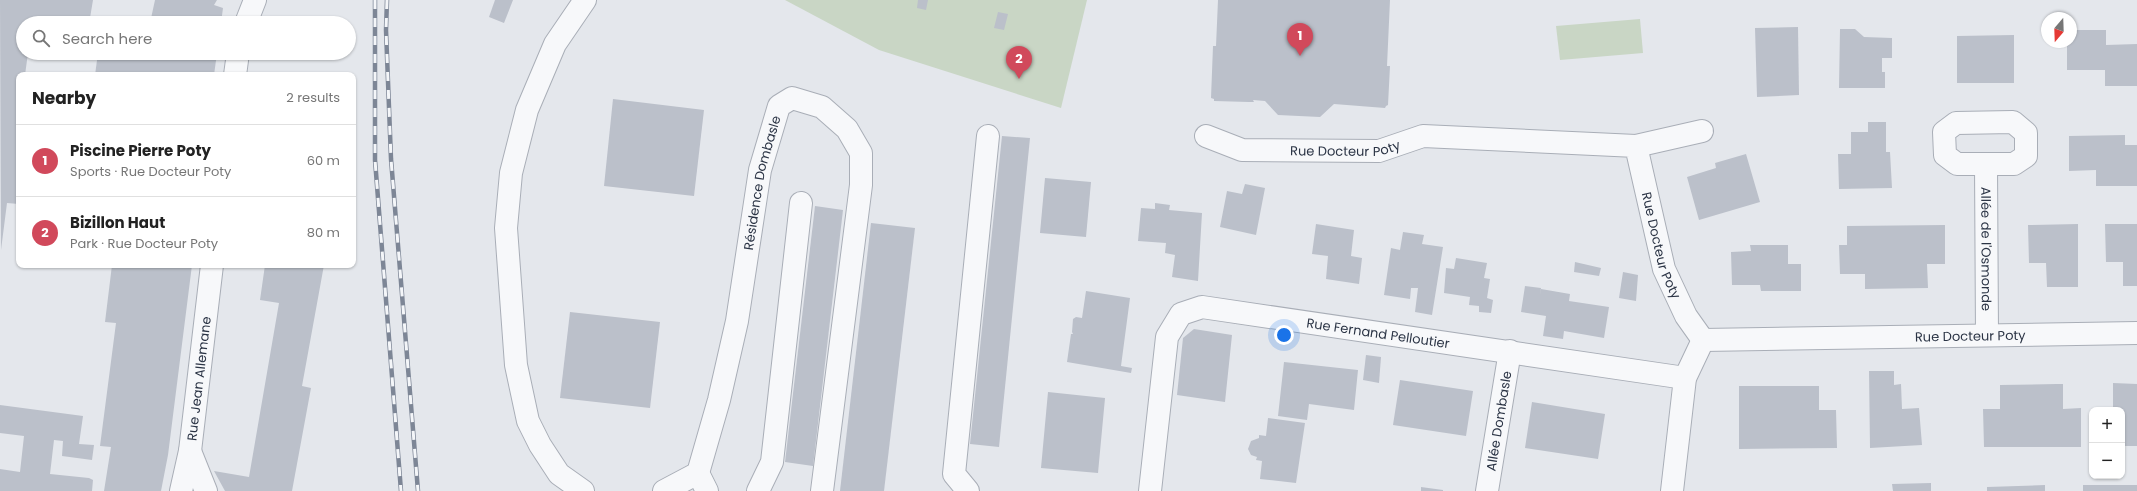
<!DOCTYPE html>
<html lang="en">
<head>
<meta charset="utf-8">
<style>
  body { margin:0; font-family:Poppins,sans-serif; background:#f2f2f2; color:#222 }
  .controls { position:absolute; right:12px; bottom:12px; display:grid; overflow:hidden; border-radius:8px; box-shadow:0 1px 3px #0004 }
  .controls button { width:36px; height:36px; display:grid; place-items:center; padding:0; border:0; border-bottom:1px solid #e0e0e0; background:#fff; color:#222; font:20px sans-serif }
  .compass { position:absolute; left:2041px; top:12px; width:36px; height:36px; border-radius:50%; background:#fff; box-shadow:0 1px 3px #0004; rotate:199deg }
  .you { position:absolute; left:1284px; top:335px; width:14px; height:14px; margin:-10px; border:3px solid #fff; border-radius:50%; background:#1a73e8; box-shadow:0 0 0 6px #1a73e833 }
  .badge { display:grid; place-items:center; width:26px; height:26px; border-radius:50%; background:#d1495b; color:#fff; font-size:13px; font-weight:700 }
  .pin { position:absolute; translate:-50% -33px; filter:drop-shadow(0 1px 2px #0008) }
  .pin::after { content:''; position:absolute; top:21px; width:14px; height:12px; background:inherit; clip-path:polygon(0 0,100% 0,50% 100%) }
  .list { margin:0; padding:0; list-style:none }
  h2 { display:flex; justify-content:space-between; align-items:center; height:52px; margin:0; padding:0 16px; font-size:17px }
  h2 small { font-size:13px; font-weight:400; color:#767676 }
  .list li { display:grid; grid-template-columns:26px 1fr auto; gap:12px; align-items:center; box-sizing:border-box; height:72px; padding:0 16px; border-top:1px solid #e0e0e0 }
  .list b { display:block; font-size:15px; white-space:nowrap }
  .list p { margin:0; font-size:13px; white-space:nowrap; color:#767676 }
  .list em { font-size:13px; font-style:normal; color:#767676 }
  .icon { flex:none; width:22px; height:22px; fill:none; stroke:currentColor; stroke-width:2; stroke-linecap:round; stroke-linejoin:round }
  .map { position:relative; flex:none; width:2137px; height:491px; overflow:hidden }
  .search { position:absolute; background:#fff; box-shadow:0 1px 3px #0004; left:16px; top:16px; width:340px; height:44px; display:flex; align-items:center; gap:10px; box-sizing:border-box; padding:0 14px; border-radius:22px; color:#767676; font-size:15px }
  .panel { position:absolute; background:#fff; box-shadow:0 1px 3px #0004; left:16px; top:72px; width:340px; height:196px; border-radius:8px }
  .map>svg:first-child { display:block }
  .green { fill:#c9d6c5 }
  .building { fill:#bbc0ca }
  .lines { fill:none; stroke-linecap:round; stroke-linejoin:round }
  .minor-casing { stroke:#a9aeb7; stroke-width:24 }
  .minor { stroke:#f7f8fa; stroke-width:22 }
  .rail-casing { stroke:#7d8696; stroke-width:4.5 }
  .rail { stroke:#f4f6f9; stroke-width:3; stroke-dasharray:9; stroke-linecap:butt }
  .labels { text-anchor:middle; stroke-width:3; stroke-linejoin:round; paint-order:stroke }
  .street-label { font-size:13px; fill:#2b3445; stroke:#f4f6f9 }
</style>
</head>
<body>
<div class="map">
<svg width="2137" height="491" viewBox="0 0 2137 491">
  <rect width="100%" height="100%" fill="#e4e7ec"/>
  <g class="green">
    <path d="M 785,0 L 1087,0 L 1061,108 L 879,50 Z"/>
    <path d="M 1640,19 L 1643,53 L 1560,60 L 1556,26 Z"/>
  </g>
  <g class="building">
    <path d="M 0,0 L 93,0 L 90,18 L 117,22 L 23,23 L 23,53 L 28,53 L 25,75 L 19,75 L 19,204 L 7,203 L 1,250 Z"/>
    <path d="M 155,0 L 217,0 L 214,5 L 223,8 L 221,23 L 150,23 Z"/>
    <path d="M 495,0 L 513,0 L 504,23 L 489,17 Z"/>
    <path d="M 918,0 L 928,0 L 926,10 L 917,8 Z"/>
    <path d="M 1218,0 L 1390,0 L 1387,66 L 1390,66 L 1388,105 L 1386,106 L 1385,108 L 1334,104 L 1320,117 L 1278,115 L 1265,101 L 1253,100 L 1254,102 L 1249,102 L 1214,101 L 1214,99 L 1211,98 L 1213,46 L 1216,46 Z"/>
    <path d="M 998,12 L 1008,14 L 1004,30 L 994,28 Z"/>
    <path d="M 1798,27 L 1799,95 L 1757,97 L 1755,28 Z"/>
    <path d="M 1840,29 L 1855,29 L 1864,37 L 1892,38 L 1892,58 L 1882,58 L 1882,72 L 1885,72 L 1885,88 L 1839,88 Z"/>
    <path d="M 2071,30 L 2106,30 L 2106,45 L 2137,44 L 2137,86 L 2105,86 L 2105,70 L 2067,70 L 2067,42 L 2071,42 Z"/>
    <path d="M 2014,35 L 2014,83 L 1957,83 L 1957,36 Z"/>
    <path d="M 98,53 L 217,53 L 214,75 L 95,75 Z"/>
    <path d="M 613,99 L 704,110 L 694,196 L 604,186 Z"/>
    <path d="M 1868,122 L 1886,122 L 1886,152 L 1890,152 L 1892,188 L 1839,189 L 1838,154 L 1851,154 L 1851,132 L 1868,132 Z"/>
    <path d="M 2125,135 L 2125,145 L 2137,145 L 2137,186 L 2096,186 L 2096,170 L 2069,171 L 2069,136 Z"/>
    <path d="M 1002,136 L 1030,138 L 999,447 L 970,444 Z"/>
    <path d="M 1746,154 L 1760,202 L 1699,220 L 1687,177 L 1716,168 L 1715,163 Z"/>
    <path d="M 1045,178 L 1091,182 L 1086,237 L 1040,233 Z"/>
    <path d="M 1245,184 L 1265,188 L 1256,235 L 1220,227 L 1227,191 L 1242,194 Z"/>
    <path d="M 1155,203 L 1170,205 L 1169,210 L 1202,213 L 1198,281 L 1172,277 L 1175,255 L 1165,253 L 1166,243 L 1138,241 L 1141,208 L 1155,209 Z"/>
    <path d="M 815,206 L 843,210 L 813,466 L 785,462 Z"/>
    <path d="M 871,223 L 915,228 L 884,491 L 840,491 Z"/>
    <path d="M 1316,224 L 1354,230 L 1351,256 L 1362,258 L 1359,284 L 1326,279 L 1328,256 L 1312,254 Z"/>
    <path d="M 2078,224 L 2078,287 L 2047,287 L 2046,263 L 2029,263 L 2028,225 Z"/>
    <path d="M 2105,224 L 2137,224 L 2137,286 L 2123,286 L 2123,262 L 2106,262 Z"/>
    <path d="M 1945,225 L 1945,264 L 1927,264 L 1928,288 L 1865,289 L 1865,274 L 1840,274 L 1839,245 L 1847,245 L 1847,226 Z"/>
    <path d="M 1403,232 L 1424,235 L 1422,244 L 1443,247 L 1432,315 L 1415,312 L 1418,288 L 1411,288 L 1410,299 L 1384,295 L 1391,248 L 1400,250 Z"/>
    <path d="M 1750,245 L 1788,245 L 1788,264 L 1801,264 L 1801,291 L 1761,291 L 1760,285 L 1732,285 L 1731,252 L 1751,251 Z"/>
    <path d="M 1456,258 L 1487,263 L 1484,278 L 1490,279 L 1487,298 L 1493,300 L 1491,313 L 1479,312 L 1479,306 L 1469,305 L 1470,297 L 1444,293 L 1446,268 L 1454,269 Z"/>
    <path d="M 1575,262 L 1601,268 L 1599,276 L 1574,272 Z"/>
    <path d="M 112,265 L 192,265 L 168,455 L 161,491 L 104,491 L 111,447 L 100,446 L 116,323 L 105,322 Z"/>
    <path d="M 265,265 L 324,265 L 302,386 L 311,388 L 292,491 L 225,491 L 214,471 L 249,477 L 279,303 L 260,300 Z"/>
    <path d="M 1623,272 L 1638,275 L 1636,301 L 1619,298 Z"/>
    <path d="M 1525,286 L 1541,288 L 1540,295 L 1541,289 L 1570,294 L 1569,301 L 1609,307 L 1604,338 L 1564,331 L 1563,339 L 1543,336 L 1546,316 L 1521,312 Z"/>
    <path d="M 1086,291 L 1130,298 L 1121,366 L 1132,368 L 1131,373 L 1067,362 L 1071,334 L 1073,334 L 1072,332 L 1073,319 L 1076,317 L 1082,318 Z"/>
    <path d="M 570,312 L 660,322 L 650,408 L 560,398 Z"/>
    <path d="M 1194,329 L 1232,335 L 1225,402 L 1177,395 L 1183,338 Z"/>
    <path d="M 1366,355 L 1381,357 L 1379,383 L 1363,380 Z"/>
    <path d="M 1284,362 L 1358,370 L 1354,410 L 1309,404 L 1307,420 L 1278,416 Z"/>
    <path d="M 1869,371 L 1894,371 L 1894,385 L 1901,384 L 1902,409 L 1919,408 L 1922,445 L 1870,448 Z"/>
    <path d="M 1400,380 L 1473,391 L 1466,436 L 1393,425 Z"/>
    <path d="M 2113,383 L 2137,384 L 2137,446 L 2122,446 L 2122,410 L 2113,410 Z"/>
    <path d="M 2057,384 L 2063,384 L 2063,409 L 2081,408 L 2081,447 L 1984,447 L 1983,409 L 2000,409 L 2000,385 Z"/>
    <path d="M 1739,386 L 1819,386 L 1819,410 L 1836,410 L 1837,448 L 1739,449 Z"/>
    <path d="M 1048,392 L 1105,398 L 1098,473 L 1041,468 Z"/>
    <path d="M 1532,402 L 1605,414 L 1598,459 L 1525,448 Z"/>
    <path d="M 0,405 L 83,416 L 79,444 L 94,445 L 92,460 L 62,456 L 63,441 L 54,440 L 50,474 L 89,478 L 93,480 L 92,491 L 0,491 L 0,469 L 20,472 L 24,436 L 0,433 Z"/>
    <path d="M 1268,418 L 1305,423 L 1296,483 L 1260,479 L 1262,461 L 1256,460 L 1257,457 L 1251,455 L 1248,449 L 1251,441 L 1259,438 L 1259,435 L 1266,436 Z"/>
    <path d="M 1931,483 L 1931,491 L 1893,491 L 1892,484 Z"/>
    <path d="M 2045,485 L 2045,491 L 1987,491 L 1987,487 Z"/>
    <rect x="2083" y="485" width="54" height="6"/>
    <path d="M 1421,487 L 1443,490 L 1443,491 L 1421,491 Z"/>
  </g>
  <g class="lines">
    <defs>
      <g id="minor">
        <path d="M 246,23 L 255,0"/>
        <path d="M 235,75 L 238,53"/>
        <path d="M 2013,122 L 2026,133 L 2026,156 L 2014,164 L 1957,164 L 1945,155 L 1944,132 L 1956,123 Z"/>
        <path id="s1" d="M 1206,136 L 1242,150 L 1379,151 L 1423,136 L 1636,146 L 1664,269 L 1686,316 L 1703,340 L 2137,333"/>
        <path d="M 1636,146 L 1702,131"/>
        <path id="s2" d="M 1986,164 L 1987,335"/>
        <path d="M 190,451 L 206,491"/>
        <path d="M 698,473 L 707,491"/>
        <path id="s3" d="M 181,491 L 190,451 L 212,265"/>
        <path d="M 583,491 L 559,474 L 540,445 L 528,421 L 516,365 L 506,228 L 511,173 L 527,110 L 555,44 L 585,0"/>
        <path id="s4" d="M 664,491 L 698,473 L 719,400 L 737,321 L 760,170 L 779,106 L 792,98 L 822,107 L 847,129 L 861,153 L 861,185 L 822,491"/>
        <path d="M 758,491 L 772,462 L 801,203"/>
        <path d="M 968,491 L 954,474 L 988,136"/>
        <path id="s5" d="M 1150,491 L 1167,337 L 1181,314 L 1202,307 L 1685,378"/>
        <path id="s6" d="M 1487,491 L 1510,351"/>
        <path d="M 1672,491 L 1685,378 L 1703,340"/>
      </g>
    </defs>
    <use href="#minor" class="minor-casing"/>
    <use href="#minor" class="minor"/>
    <defs>
      <g id="rail">
        <path d="M 375,0 L 375,160 L 401,491"/>
        <path d="M 387,0 L 386,30 L 391,159 L 418,491"/>
      </g>
    </defs>
    <use href="#rail" class="rail-casing"/>
    <use href="#rail" class="rail"/>
  </g>
  <g class="labels">
    <g class="street-label">
      <text dy="5" stroke="none"><textPath href="#s1" startOffset="142">Rue Docteur Poty</textPath></text>
      <text dy="5" stroke="none"><textPath href="#s4" startOffset="336">Résidence Dombasle</textPath></text>
      <text dy="5" stroke="none"><textPath href="#s1" startOffset="538">Rue Docteur Poty</textPath></text>
      <text dy="5" stroke="none"><textPath href="#s2" startOffset="85">Allée de l'Osmonde</textPath></text>
      <text dy="5" stroke="none"><textPath href="#s5" startOffset="382">Rue Fernand Pelloutier</textPath></text>
      <text dy="5" stroke="none"><textPath href="#s1" startOffset="910">Rue Docteur Poty</textPath></text>
      <text dy="5" stroke="none"><textPath href="#s3" startOffset="114">Rue Jean Allemane</textPath></text>
      <text dy="5" stroke="none"><textPath href="#s6" startOffset="71">Allée Dombasle</textPath></text>
    </g>
  </g>
</svg>
<div class="controls">
<button>+</button>
<button>−</button>
</div>
<svg class="compass" viewBox="-18 -18 36 36"><path d="M0-13l5 13h-10z" fill="#e53935"/><path d="M0 13l5-13h-10z" fill="#767676"/></svg>
<div class="you"></div>
<div class="pin badge" style="left:1300px;top:56px">1</div>
<div class="pin badge" style="left:1019px;top:79px">2</div>
<div class="search"><svg class="icon" aria-label="search" viewBox="0 0 24 24"><circle cx="10" cy="10" r="6"/><path d="M15 15l6 6"/></svg>Search here</div>
<section class="panel">
<h2>Nearby<small>2 results</small></h2>
<ul class="list">
<li><span class="badge">1</span><div><b>Piscine Pierre Poty</b><p>Sports · Rue Docteur Poty</p></div><em>60 m</em></li>
<li><span class="badge">2</span><div><b>Bizillon Haut</b><p>Park · Rue Docteur Poty</p></div><em>80 m</em></li>
</ul>
</section>
</div>
</body>
</html>
